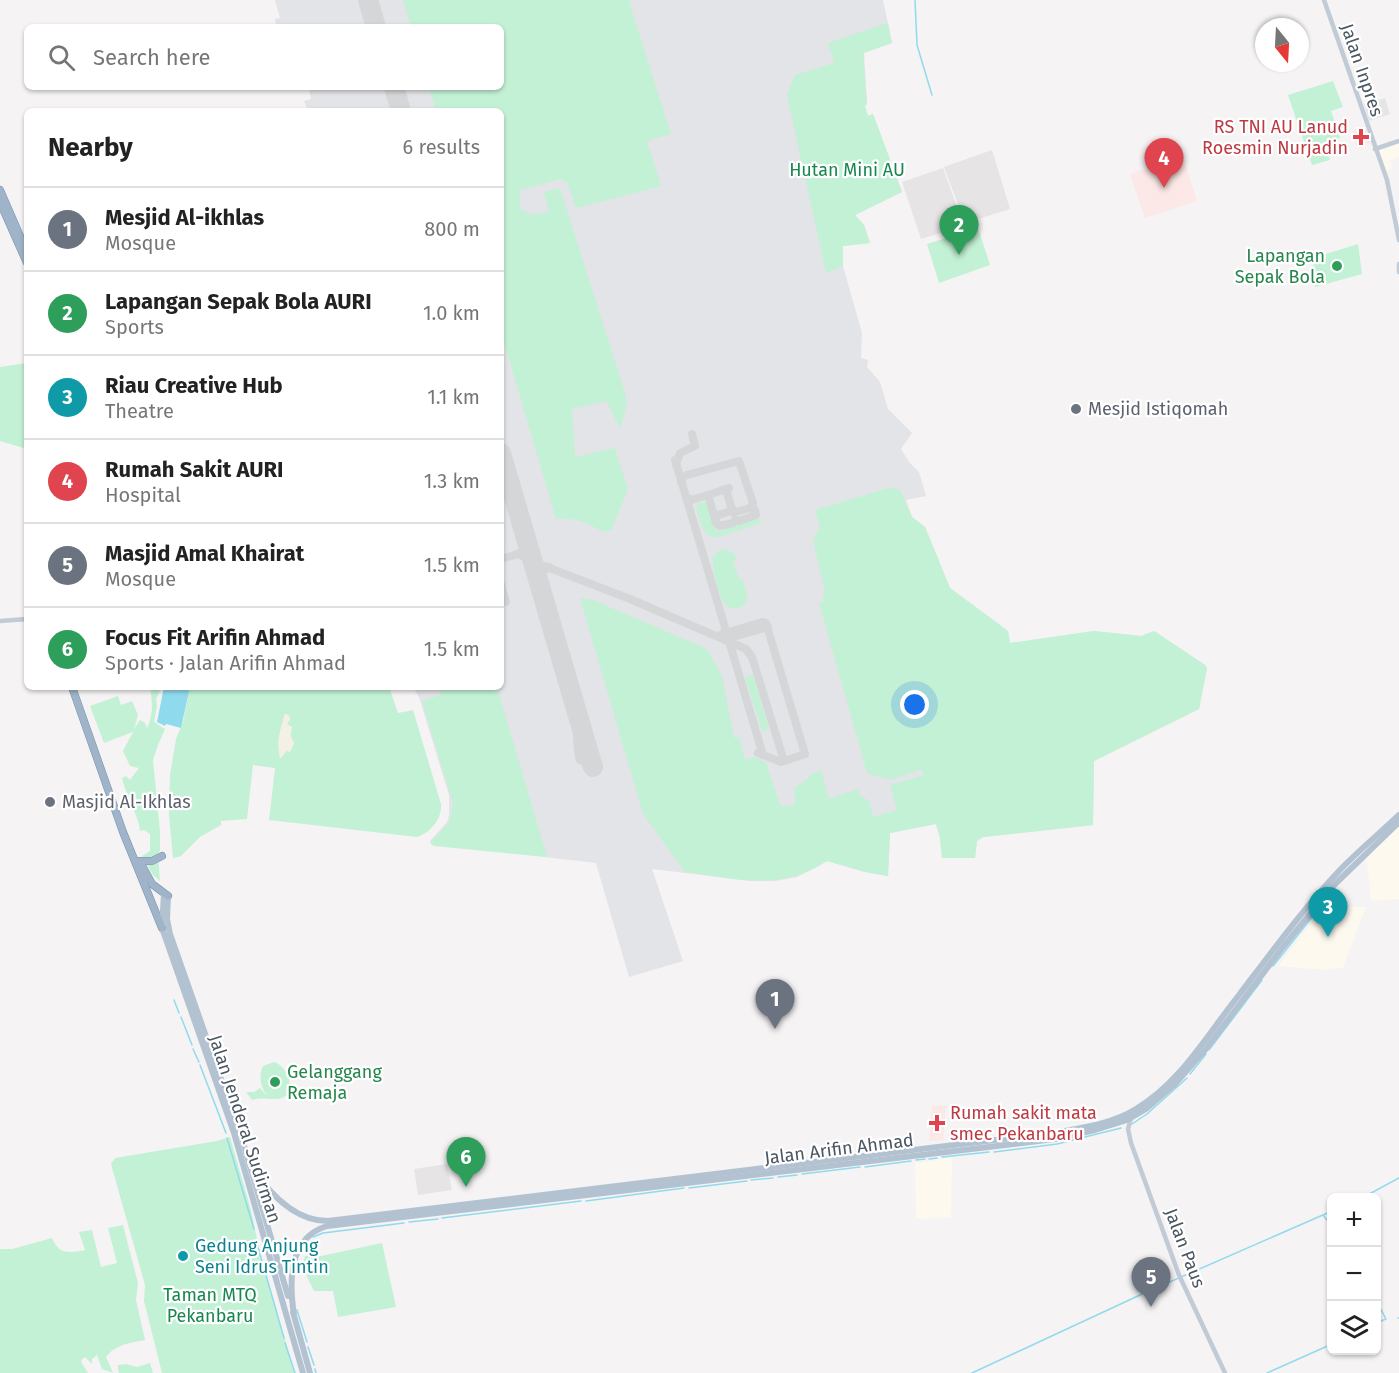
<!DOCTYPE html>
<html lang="en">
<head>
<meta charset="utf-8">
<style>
  body { margin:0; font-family:"Fira Sans",sans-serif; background:#f6f6f6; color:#222 }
  .controls { position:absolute; right:18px; bottom:18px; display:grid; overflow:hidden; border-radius:9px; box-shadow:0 2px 4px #0004 }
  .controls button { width:54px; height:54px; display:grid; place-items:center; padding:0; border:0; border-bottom:2px solid #e0e0e0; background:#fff; color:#222; font:30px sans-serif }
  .compass { position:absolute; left:1255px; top:18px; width:54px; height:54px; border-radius:50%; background:#fff; box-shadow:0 2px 4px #0004; rotate:162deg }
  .you { position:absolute; left:915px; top:705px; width:21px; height:21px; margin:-15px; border:4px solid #fff; border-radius:50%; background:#1a73e8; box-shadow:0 0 0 9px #1a73e833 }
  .badge { display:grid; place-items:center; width:39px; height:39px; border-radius:50%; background:#1a73e8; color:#fff; font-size:20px; font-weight:700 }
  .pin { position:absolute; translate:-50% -50px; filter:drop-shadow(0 2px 3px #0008) }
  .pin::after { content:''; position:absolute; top:32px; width:21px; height:18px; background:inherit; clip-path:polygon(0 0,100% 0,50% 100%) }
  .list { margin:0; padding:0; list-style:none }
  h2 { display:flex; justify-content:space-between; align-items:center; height:78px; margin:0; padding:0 24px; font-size:26px }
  h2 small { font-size:20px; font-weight:400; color:#767676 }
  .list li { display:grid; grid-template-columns:39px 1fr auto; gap:18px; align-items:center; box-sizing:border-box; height:84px; padding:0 24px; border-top:2px solid #e0e0e0 }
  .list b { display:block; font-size:22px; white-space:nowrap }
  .list p { margin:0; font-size:20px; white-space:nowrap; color:#767676 }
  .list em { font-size:20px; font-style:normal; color:#767676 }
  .icon { flex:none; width:33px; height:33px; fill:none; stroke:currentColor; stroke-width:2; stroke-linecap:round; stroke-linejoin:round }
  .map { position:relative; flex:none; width:1399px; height:1373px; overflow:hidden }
  .search { position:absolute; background:#fff; box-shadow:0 2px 4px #0004; left:24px; top:24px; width:480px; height:66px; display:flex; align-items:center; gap:15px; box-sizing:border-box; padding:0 21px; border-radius:9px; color:#767676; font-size:22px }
  .panel { position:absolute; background:#fff; box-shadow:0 2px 4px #0004; left:24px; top:108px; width:480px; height:582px; border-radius:9px }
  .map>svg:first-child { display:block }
  .commercial { fill:#fdf9ef }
  .education { fill:#e6e4e5 }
  .medical { fill:#fce8e6 }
  .airport { fill:#e2e4e7 }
  .green { fill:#c3f1d5; fill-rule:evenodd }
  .sand { fill:#f5f0e5 }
  .water { fill:#90daee }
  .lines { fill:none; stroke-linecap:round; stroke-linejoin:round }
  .stream { stroke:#90daee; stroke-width:1.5 }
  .taxiway { stroke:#d5d6d8; stroke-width:8 }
  .runway { stroke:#d5d6d8; stroke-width:20 }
  .trunk-casing { stroke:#7690ad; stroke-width:8 }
  .secondary { stroke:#c1cbd6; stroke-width:4.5 }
  .primary { stroke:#b3c2d1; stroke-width:6 }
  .trunk { stroke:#9fb4c9; stroke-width:7 }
  .health-dot { fill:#e0444e; stroke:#fff; stroke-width:2 }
  .leisure-dot { fill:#2e9e5b; stroke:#fff; stroke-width:2 }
  .worship-dot { fill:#6b7280; stroke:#fff; stroke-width:2 }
  .culture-dot { fill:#0f9aa8; stroke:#fff; stroke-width:2 }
  .labels { text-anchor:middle; stroke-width:4.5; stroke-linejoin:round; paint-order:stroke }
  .street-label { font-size:18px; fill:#4a5661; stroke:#fff }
  .health-label { font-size:18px; fill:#be3a42; stroke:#fff; text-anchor:end }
  .park-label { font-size:18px; fill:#17864f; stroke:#fff }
  .leisure-label { font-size:18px; fill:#27864d; stroke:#fff; text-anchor:end }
  .worship-label { font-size:18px; fill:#5b616d; stroke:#fff; text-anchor:start }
  .culture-label { font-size:18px; fill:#0d838f; stroke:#fff; text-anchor:start }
</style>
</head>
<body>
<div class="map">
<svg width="1399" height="1373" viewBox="0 0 1399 1373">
  <rect width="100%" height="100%" fill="#f5f3f3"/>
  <g class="commercial">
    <path d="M 1399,143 L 1399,157 L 1390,160 L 1393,169 L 1385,171 L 1378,150 Z"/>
    <path d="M 1399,827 L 1399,899 L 1371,901 L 1366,855 Z"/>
    <path d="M 1324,906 L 1366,907 L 1343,968 L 1325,970 L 1278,966 Z"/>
    <path d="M 952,1158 L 951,1218 L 916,1219 L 915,1163 Z"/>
  </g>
  <g class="education">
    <path d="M 1385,98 L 1390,114 L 1369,121 L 1364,104 Z"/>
    <path d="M 992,150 L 1010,209 L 965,223 L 944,167 Z"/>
    <path d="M 943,168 L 964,226 L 921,239 L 902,182 Z"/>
    <path d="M 447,1164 L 452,1190 L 418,1195 L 414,1169 Z"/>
  </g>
  <g class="medical">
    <path d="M 1366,128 L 1371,143 L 1357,147 L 1352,132 Z"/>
    <path d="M 1183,157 L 1197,201 L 1145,218 L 1130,174 Z"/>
    <path d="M 946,1105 L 943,1140 L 929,1141 L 932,1106 Z"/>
  </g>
  <path class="airport" d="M 275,0 L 883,0 L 892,43 L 864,53 L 867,104 L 865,106 L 868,116 L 873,114 L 902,192 L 855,215 L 864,225 L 870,243 L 843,246 L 843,266 L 862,333 L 861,358 L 868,360 L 867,367 L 880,382 L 888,409 L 912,433 L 901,449 L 909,462 L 919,472 L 926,496 L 906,500 L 912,517 L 925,527 L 950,588 L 1008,631 L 1010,643 L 1094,631 L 1141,636 L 1154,631 L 1205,665 L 1207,668 L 1199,709 L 1094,761 L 1093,825 L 983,837 L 977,841 L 975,858 L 942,858 L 940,838 L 936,824 L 890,833 L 888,876 L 865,872 L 827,861 L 797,877 L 775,881 L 751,881 L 652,869 L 683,961 L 629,977 L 596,863 L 431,844 L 430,841 L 447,822 L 449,815 L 449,795 L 419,697 L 413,687 L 501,687 L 501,111 L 308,111 L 304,101 L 311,99 L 309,87 L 501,87 L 501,27 L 276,27 L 275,19 L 280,18 Z"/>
  <g class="green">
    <path d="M 403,0 L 632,0 L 629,2 L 671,134 L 647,141 L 661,186 L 576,208 L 567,182 L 560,179 L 520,190 L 520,209 L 533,215 L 549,211 L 544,192 L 560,188 L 625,393 L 627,405 L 620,428 L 606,401 L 572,409 L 575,457 L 615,448 L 628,490 L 611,530 L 603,532 C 588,523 574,517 556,519 L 501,332 L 501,111 L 436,111 L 429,87 L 501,87 L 501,27 L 411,27 Z"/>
    <path d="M 888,23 L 892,43 L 863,53 L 867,104 L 865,106 L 868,116 L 873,114 L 902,192 L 855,215 L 864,225 L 870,243 L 843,246 L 843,266 L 826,273 L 787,95 L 795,75 L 834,63 L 828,43 Z"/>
    <path d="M 1333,81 L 1343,107 L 1331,111 L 1340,138 L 1325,143 L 1330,160 L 1312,165 L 1288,95 Z"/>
    <path d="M 978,228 L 990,265 L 939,283 L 927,244 Z"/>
    <path d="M 1358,244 L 1362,274 L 1315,287 L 1313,258 Z"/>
    <path d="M 27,363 L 27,449 L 0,441 L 0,367 Z"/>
    <path d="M 889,488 L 900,490 L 912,517 L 925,527 L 950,588 L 1008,631 L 1010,643 L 1094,631 L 1141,636 L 1154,631 L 1205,665 L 1207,668 L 1199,709 L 1094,761 L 1093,825 L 983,837 L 977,841 L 975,858 L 942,858 L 940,838 L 936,824 L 890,833 L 888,876 L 865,872 L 827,861 C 781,892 737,879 685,872 L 643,814 L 580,598 L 593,600 L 707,649 L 722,676 L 734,738 L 739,737 L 745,760 L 754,757 L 766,762 L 780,805 L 785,807 L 795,804 L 795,787 C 805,783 810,773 821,770 L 829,799 L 858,789 L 859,795 L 869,801 L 873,817 L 897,810 L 890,785 L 924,775 L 922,769 L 891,780 L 867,773 L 819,603 L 823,602 L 824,587 L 813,541 L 820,527 L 815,510 Z"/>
    <path d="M 707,502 L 717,532 L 760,518 L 761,523 L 718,537 L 711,537 L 703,530 L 696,509 L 698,503 Z"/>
    <path d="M 721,549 L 733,552 L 737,560 L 733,561 L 739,579 L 742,578 C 744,584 747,592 747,598 C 746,608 732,613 725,604 C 719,597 711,565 713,557 Z"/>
    <path d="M 753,675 L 769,729 L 762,731 L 745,677 Z"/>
    <path d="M 150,687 L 162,687 L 156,699 L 157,706 L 154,722 L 165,729 L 158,745 L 153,760 L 160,832 L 160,850 L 158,855 L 160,881 L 153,875 L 142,856 L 150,851 L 150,834 L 144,830 L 140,831 C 140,819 125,793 122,778 L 126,776 L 130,780 L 139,768 L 130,766 L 123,751 L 133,732 L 104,743 L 90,706 L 118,696 L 121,705 L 132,701 L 138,715 L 134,729 L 140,720 L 145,723 L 147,728 C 154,714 152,701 150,687 Z"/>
    <path d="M 190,687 L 389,687 L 398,713 L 413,710 L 441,804 C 442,819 431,832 417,837 L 269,820 L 275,768 L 253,765 L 247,819 L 221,821 L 221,825 L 200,837 L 181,856 L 173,858 L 169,815 L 170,775 L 176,739 L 183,722 ZM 285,714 L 290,719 L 287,724 L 292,727 L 290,737 L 294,743 L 290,752 L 287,750 L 281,758 C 276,743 281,729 285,714 Z"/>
    <path d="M 439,687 L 497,687 L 547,857 L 434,846 L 431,844 L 432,840 L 449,823 L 453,804 L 422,701 L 441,695 Z"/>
    <path d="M 274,1062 C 286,1065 297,1088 284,1097 C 275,1102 262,1096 252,1100 L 246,1092 L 254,1092 L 260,1088 L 267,1096 C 261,1087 258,1077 263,1066 Z"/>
    <path d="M 230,1137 L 251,1210 L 261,1258 L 295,1373 L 162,1373 L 144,1301 L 145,1285 L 111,1164 L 115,1158 L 217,1141 Z"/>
    <path d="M 123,1225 L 138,1283 L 136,1300 L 145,1340 C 130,1343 116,1344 106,1357 L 113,1373 L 102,1369 L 97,1355 L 92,1359 L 92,1364 L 85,1357 L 82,1359 L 81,1362 L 88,1373 L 0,1373 L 0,1249 L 12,1249 L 52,1238 C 59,1255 68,1253 85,1250 L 79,1232 L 92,1230 L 101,1267 L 117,1263 L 108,1228 Z"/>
    <path d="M 382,1243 L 396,1307 L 338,1317 L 333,1291 L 314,1291 L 302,1267 L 305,1256 L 321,1256 Z"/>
    <path d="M 150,1363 L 153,1373 L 119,1373 L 118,1370 L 118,1365 L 126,1364 L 137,1367 Z"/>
  </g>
  <path class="sand" d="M 285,714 L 289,715 L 290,719 L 287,724 L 292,727 L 290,734 L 294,743 L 290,752 L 287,750 L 280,758 C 276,742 280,731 285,714 Z"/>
  <path class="water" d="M 164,687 L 190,687 L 181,728 L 166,724 L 165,726 L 157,722 Z"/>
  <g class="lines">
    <g class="stream">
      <path d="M 915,0 L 917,45 L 932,95"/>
      <path d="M 1273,966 L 1321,906"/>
      <path d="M 174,1000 L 179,1013"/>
      <path d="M 181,1017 L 192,1045"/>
      <path d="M 193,1049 L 199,1062"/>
      <path d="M 1209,1050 L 1262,980"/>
      <path d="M 200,1065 L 226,1133"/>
      <path d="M 1190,1074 L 1206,1054"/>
      <path d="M 1132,1124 L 1147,1114 L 1187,1078"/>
      <path d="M 227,1138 L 254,1229"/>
      <path d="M 994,1152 L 1057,1144 L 1121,1128"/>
      <path d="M 942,1157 L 989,1152"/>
      <path d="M 929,1159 L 937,1158"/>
      <path d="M 916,1160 L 925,1159"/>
      <path d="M 865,1167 L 911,1161"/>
      <path d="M 802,1174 L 860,1167"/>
      <path d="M 778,1177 L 797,1175"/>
      <path d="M 751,1180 L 773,1178"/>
      <path d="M 689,1188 L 747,1181"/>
      <path d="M 1362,1198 L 1399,1178"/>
      <path d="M 586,1201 L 684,1188"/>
      <path d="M 1323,1215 L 1332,1226"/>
      <path d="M 442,1218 L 581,1201"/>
      <path d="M 409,1222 L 438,1219"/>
      <path d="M 313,1237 L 323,1233 L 404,1223"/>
      <path d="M 258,1247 L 284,1338"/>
      <path d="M 1376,1300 L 1386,1319 L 1376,1323"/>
      <path d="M 297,1310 L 307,1342"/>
      <path d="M 1398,1318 L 1399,1318"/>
      <path d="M 285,1343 L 295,1373"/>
      <path d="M 308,1347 L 314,1365"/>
      <path d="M 315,1369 L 316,1373"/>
      <path d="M 972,1373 L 1140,1295 L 1332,1211"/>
      <path d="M 1267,1373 L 1332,1344"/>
    </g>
    <g class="taxiway">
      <path d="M 675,460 L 763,755"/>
      <path d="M 676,464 L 680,453 L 695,446 L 692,434"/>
      <path d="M 681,482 L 683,477 L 687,475 L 739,461 L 753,503 L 750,508 L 755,510 L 756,515 L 739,521 L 735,520 L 733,523 L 720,526 L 716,523 L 709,498 L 705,496"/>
      <path d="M 723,490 L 727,493 L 733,513"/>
      <path d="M 686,497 L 692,500 L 729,488"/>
      <path d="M 714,514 L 719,515 L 731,511 L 732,509 L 736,512 L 750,508"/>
      <path d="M 518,554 L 524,549 L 526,540"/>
      <path d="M 531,556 L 539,564 L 630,599 L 746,649 L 752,657 L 784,761"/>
      <path d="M 501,559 L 518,554 L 533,561"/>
      <path d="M 538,578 L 543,571 L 549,567"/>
      <path d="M 501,584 L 506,602"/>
      <path d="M 722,634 L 762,622 L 766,623 L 805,754 L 781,762 L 758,753"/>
      <path d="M 726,639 L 768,627"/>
      <path d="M 576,709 C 577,721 576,754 580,760 L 588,761 L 592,758 L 594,753 L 583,734"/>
    </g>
    <g class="runway">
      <path d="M 368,0 L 376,27"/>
      <path d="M 394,87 L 401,111"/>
      <path d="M 501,453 L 593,767"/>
    </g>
    <defs>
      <g id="trunk">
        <path d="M 0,190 L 27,252"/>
        <path d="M 0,202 L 27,263"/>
        <path d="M 72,687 L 123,832 L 162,928"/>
        <path d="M 139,861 L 152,861 L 162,856"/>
        <path d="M 141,864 L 152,884 L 168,896"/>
      </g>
    </defs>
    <use href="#trunk" class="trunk-casing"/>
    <g class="secondary">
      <path d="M 1324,0 L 1387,180 L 1399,240"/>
      <path d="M 1375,149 L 1399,141"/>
      <path d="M 1399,264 L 1399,272"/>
      <path d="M 0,621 L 27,619"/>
      <path d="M 1131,1118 L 1128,1129 L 1131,1143 L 1179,1275 L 1225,1373"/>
    </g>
    <g class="primary">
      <path d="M 164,894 L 162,928 L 234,1133 L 303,1373"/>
      <path d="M 168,896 L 167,919 L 170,934 L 242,1139 L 288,1296"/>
      <path d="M 249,1163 C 267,1191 293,1221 328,1221 L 1053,1133 C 1081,1128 1112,1124 1136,1109 C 1181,1082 1207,1035 1239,995 C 1271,953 1303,909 1339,871 C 1358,851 1379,834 1399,815"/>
      <path d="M 293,1312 L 310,1373"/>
      <path d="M 294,1315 C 289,1282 288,1238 327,1226 L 1055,1139 L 1095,1130 L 1127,1120 L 1146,1109 L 1175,1084 L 1205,1050 L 1283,947 L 1333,886 L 1399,822"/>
    </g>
    <use href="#trunk" class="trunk"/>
  </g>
  <g class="health-dot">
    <path d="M1358 128h6v6h6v6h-6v6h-6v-6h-6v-6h6z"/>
    <path d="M934 1114h6v6h6v6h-6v6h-6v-6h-6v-6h6z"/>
  </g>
  <g class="leisure-dot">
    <circle cx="1337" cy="266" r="6"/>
    <circle cx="275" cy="1082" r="6"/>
  </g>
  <g class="worship-dot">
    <circle cx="1076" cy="409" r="6"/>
    <circle cx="50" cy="802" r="6"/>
  </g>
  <circle class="culture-dot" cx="183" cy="1256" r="6"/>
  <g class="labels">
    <g class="street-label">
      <text transform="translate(1362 70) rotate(71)" y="6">Jalan Inpres</text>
      <text transform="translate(245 1129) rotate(72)" y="6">Jalan Jenderal Sudirman</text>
      <text transform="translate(839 1149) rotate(-7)" y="6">Jalan Arifin Ahmad</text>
      <text transform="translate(1185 1248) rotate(69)" y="6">Jalan Paus</text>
    </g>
    <g class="health-label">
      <text x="1348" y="133">RS TNI AU Lanud<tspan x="1348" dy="21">Roesmin Nurjadin</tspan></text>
      <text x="950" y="1119" text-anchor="start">Rumah sakit mata<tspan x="950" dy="21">smec Pekanbaru</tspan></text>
    </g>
    <g class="park-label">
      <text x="847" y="176">Hutan Mini AU</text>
      <text x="210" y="1301">Taman MTQ<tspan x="210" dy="21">Pekanbaru</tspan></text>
    </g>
    <g class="leisure-label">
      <text x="1325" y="262">Lapangan<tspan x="1325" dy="21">Sepak Bola</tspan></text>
      <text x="287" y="1078" text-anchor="start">Gelanggang<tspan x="287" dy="21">Remaja</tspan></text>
    </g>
    <g class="worship-label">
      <text x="1088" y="415">Mesjid Istiqomah</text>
      <text x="62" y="808">Masjid Al-Ikhlas</text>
    </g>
    <g class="culture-label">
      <text x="195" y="1252">Gedung Anjung<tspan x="195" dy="21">Seni Idrus Tintin</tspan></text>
    </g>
  </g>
</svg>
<div class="controls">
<button>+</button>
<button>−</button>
<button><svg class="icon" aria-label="layers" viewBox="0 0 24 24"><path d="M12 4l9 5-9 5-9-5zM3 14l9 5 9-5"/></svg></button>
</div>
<svg class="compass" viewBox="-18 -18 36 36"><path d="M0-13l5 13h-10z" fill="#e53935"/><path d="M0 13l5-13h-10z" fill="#767676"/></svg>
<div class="you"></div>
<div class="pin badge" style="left:775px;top:1029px;background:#6b7280">1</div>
<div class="pin badge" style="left:959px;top:255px;background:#2e9e5b">2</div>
<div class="pin badge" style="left:1328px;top:937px;background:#0f9aa8">3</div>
<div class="pin badge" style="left:1164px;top:188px;background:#e0444e">4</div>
<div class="pin badge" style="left:1151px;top:1307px;background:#6b7280">5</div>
<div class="pin badge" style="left:466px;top:1187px;background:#2e9e5b">6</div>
<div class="search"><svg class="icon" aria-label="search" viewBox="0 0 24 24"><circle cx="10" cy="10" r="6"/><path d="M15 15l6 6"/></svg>Search here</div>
<section class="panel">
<h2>Nearby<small>6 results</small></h2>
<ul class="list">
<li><span class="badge" style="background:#6b7280">1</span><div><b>Mesjid Al-ikhlas</b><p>Mosque</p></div><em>800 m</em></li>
<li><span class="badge" style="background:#2e9e5b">2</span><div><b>Lapangan Sepak Bola AURI</b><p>Sports</p></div><em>1.0 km</em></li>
<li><span class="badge" style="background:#0f9aa8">3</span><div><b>Riau Creative Hub</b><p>Theatre</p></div><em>1.1 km</em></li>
<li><span class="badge" style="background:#e0444e">4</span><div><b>Rumah Sakit AURI</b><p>Hospital</p></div><em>1.3 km</em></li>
<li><span class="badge" style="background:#6b7280">5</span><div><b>Masjid Amal Khairat</b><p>Mosque</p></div><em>1.5 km</em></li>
<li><span class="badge" style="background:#2e9e5b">6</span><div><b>Focus Fit Arifin Ahmad</b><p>Sports · Jalan Arifin Ahmad</p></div><em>1.5 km</em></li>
</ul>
</section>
</div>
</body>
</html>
